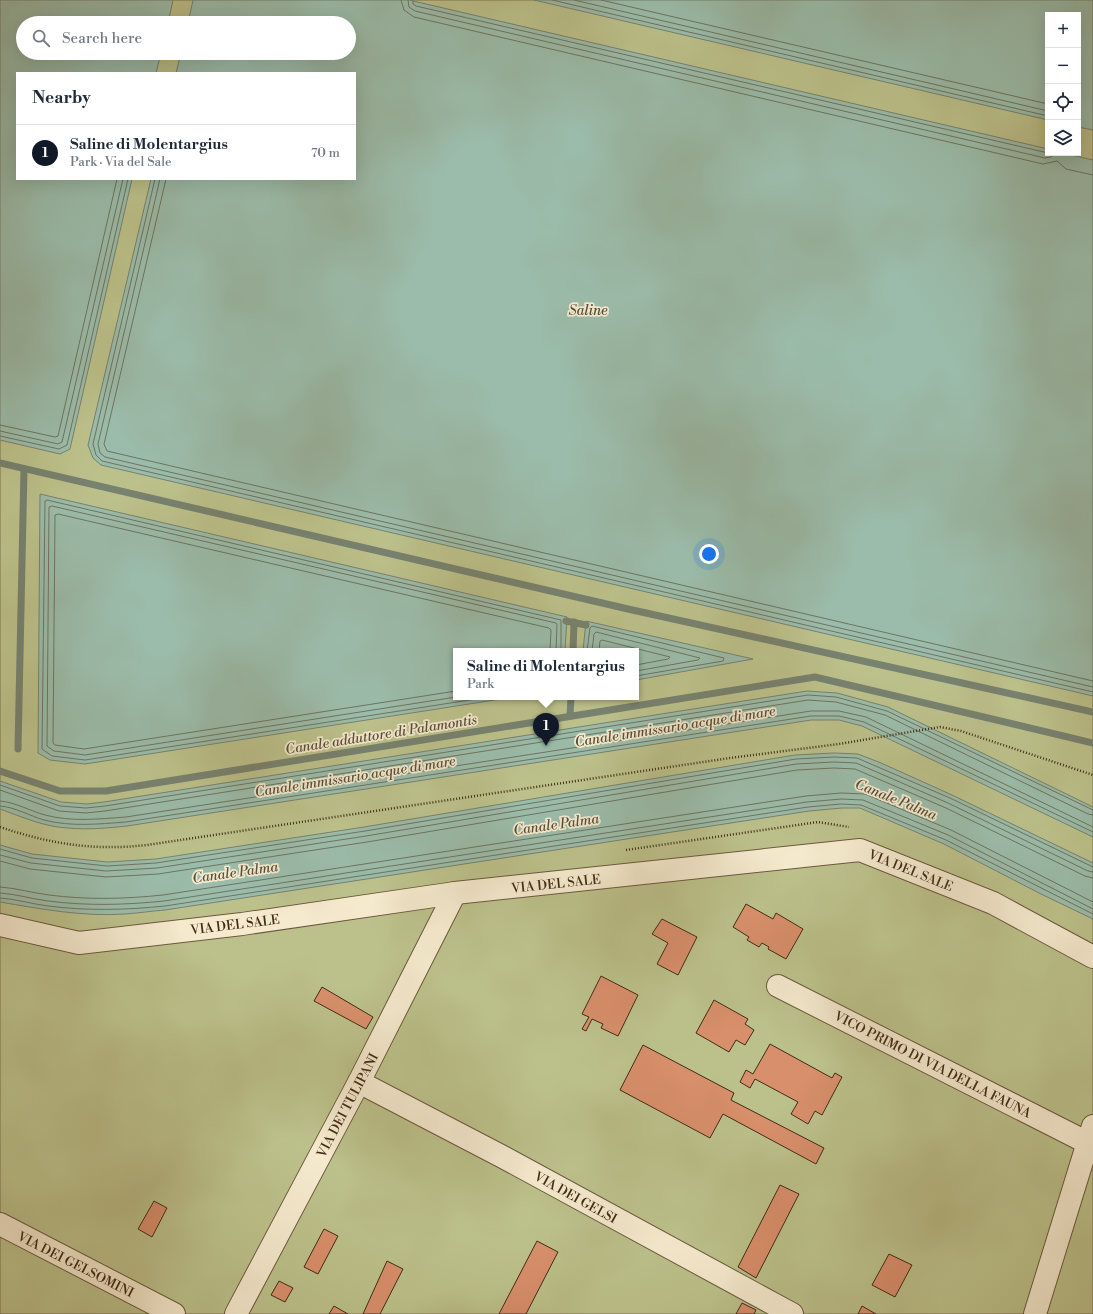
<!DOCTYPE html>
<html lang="en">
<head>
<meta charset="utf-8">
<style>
  body { margin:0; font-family:"Libre Bodoni",serif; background:#f6f6f7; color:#1f2937 }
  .controls { position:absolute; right:12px; top:12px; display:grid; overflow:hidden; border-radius:0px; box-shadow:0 4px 16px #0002 }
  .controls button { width:36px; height:36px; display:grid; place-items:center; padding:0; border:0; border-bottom:1px solid #e0e1e3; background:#fff; color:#1f2937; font:20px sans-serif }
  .you { position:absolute; left:709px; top:554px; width:14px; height:14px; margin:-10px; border:3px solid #fff; border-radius:50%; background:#1a73e8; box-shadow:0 0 0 6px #1a73e833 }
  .badge { display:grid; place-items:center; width:26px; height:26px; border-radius:50%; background:#111827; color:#fff; font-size:13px; font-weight:700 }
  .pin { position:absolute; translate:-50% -33px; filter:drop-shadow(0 1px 2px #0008) }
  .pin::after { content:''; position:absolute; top:21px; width:14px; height:12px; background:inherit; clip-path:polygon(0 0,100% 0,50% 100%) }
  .popup { position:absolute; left:453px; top:648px; width:186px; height:52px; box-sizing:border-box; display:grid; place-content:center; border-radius:0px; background:#fff; filter:drop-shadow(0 1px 3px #0005); font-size:13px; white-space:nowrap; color:#747a83 }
  .popup b { font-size:15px; color:#1f2937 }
  .popup::after { content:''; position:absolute; left:50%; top:100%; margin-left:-8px; border:8px solid transparent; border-top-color:#fff }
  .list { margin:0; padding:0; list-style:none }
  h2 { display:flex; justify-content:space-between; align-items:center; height:52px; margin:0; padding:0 16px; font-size:17px }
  h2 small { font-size:13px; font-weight:400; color:#747a83 }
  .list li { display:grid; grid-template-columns:26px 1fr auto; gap:12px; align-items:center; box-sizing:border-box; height:56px; padding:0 16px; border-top:1px solid #e0e1e3 }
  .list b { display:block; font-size:15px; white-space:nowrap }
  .list p { margin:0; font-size:13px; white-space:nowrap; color:#747a83 }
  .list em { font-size:13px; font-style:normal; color:#747a83 }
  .icon { flex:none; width:22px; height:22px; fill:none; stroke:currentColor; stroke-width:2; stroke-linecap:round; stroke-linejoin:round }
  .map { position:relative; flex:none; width:1093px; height:1314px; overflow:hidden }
  .search { position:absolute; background:#fff; box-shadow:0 4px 16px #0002; left:16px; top:16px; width:340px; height:44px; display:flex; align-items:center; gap:10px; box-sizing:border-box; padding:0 14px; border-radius:22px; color:#747a83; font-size:15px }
  .panel { position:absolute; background:#fff; box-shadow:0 4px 16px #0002; left:16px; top:72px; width:340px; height:108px; border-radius:0px }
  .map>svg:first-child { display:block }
  .green { fill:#bcc18b; stroke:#7e7650; fill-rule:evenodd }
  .water { fill:#9bbcaa; stroke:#77826f }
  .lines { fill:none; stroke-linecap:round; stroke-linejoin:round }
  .shore { stroke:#6e7460; stroke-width:1 }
  .stream { stroke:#77826f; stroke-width:7 }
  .building { fill:#d88f6c; stroke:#412b16 }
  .minor-casing { stroke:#6d583e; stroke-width:24 }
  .path { stroke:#412b16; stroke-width:2.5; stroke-dasharray:1 2; stroke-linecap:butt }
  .minor { stroke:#f5eace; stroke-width:22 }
  .labels { text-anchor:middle; stroke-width:3.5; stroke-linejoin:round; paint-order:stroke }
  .street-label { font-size:13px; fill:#412b16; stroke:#f5eace }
  .water-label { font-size:14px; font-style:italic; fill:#584f3b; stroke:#f5eace }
</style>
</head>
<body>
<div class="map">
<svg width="1093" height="1314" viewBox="0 0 1093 1314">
  <rect width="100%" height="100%" fill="#f0deb4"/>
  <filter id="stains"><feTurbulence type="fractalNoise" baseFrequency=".005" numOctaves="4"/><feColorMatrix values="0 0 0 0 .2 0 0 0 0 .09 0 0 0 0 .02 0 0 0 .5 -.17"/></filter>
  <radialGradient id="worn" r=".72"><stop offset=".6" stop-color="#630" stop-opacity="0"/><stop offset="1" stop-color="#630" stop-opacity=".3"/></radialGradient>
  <path class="green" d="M 0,0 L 1093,0 L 1093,1314 L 0,1314 ZM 1048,15 L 1078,15 L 1078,153 L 1048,153 ZM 23,23 L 349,23 L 349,53 L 23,53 ZM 17,73 L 355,73 L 355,179 L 17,179 ZM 456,651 L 636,651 L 636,697 L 456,697 Z"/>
  <g class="water">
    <path d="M 0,0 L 173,0 L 168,23 L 23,23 L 23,53 L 161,53 L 156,73 L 17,73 L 17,179 L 132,179 L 70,449 L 60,454 L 0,440 Z"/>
    <path d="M 193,0 L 409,0 L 1048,149 L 1048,153 L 1063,153 L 1093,160 L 1093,696 L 101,465 L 93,458 L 88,445 L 151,179 L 355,179 L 355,73 L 176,73 L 181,53 L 349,53 L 349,23 L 188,23 Z"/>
    <path d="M 534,0 L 1093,0 L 1093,130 L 1078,127 L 1078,15 L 1048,15 L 1048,120 Z"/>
    <path d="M 40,494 L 567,617 L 565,651 L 456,651 L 456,697 L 514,697 L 85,764 L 50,760 L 38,753 Z"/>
    <path d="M 586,621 L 753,659 L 636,680 L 636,651 L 583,651 Z"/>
    <path d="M 807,691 L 837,693 L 888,707 L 1093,807 L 1093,837 L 862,726 L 839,720 L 811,720 L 127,826 C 107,828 88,830 68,828 C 45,827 22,817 0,809 L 0,781 L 61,802 L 87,804 L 104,802 Z"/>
    <path d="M 834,753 L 858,754 L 881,763 L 952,795 L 1093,863 L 1093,919 L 1041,894 L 944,844 L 860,808 L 842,808 L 809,811 L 165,910 C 152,911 139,913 125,914 C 84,917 41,909 0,902 L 0,845 L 32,854 L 107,862 L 156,859 L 364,827 L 795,755 Z"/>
  </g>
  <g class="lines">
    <g class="shore">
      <path d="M 401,0 L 404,10 L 414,17 L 1043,164 L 1057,161 L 1066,169 L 1093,175"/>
      <path d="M 408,0 L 409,7 L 415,11 L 1045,158 L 1051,157 L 1056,153"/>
      <path d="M 413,0 L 413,4 L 416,6 L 1048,153"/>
      <path d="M 552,0 L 1048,116"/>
      <path d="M 574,0 L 1048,111"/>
      <path d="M 601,0 L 1048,104"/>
      <path d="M 155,179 L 93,444 L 96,455 L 102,461 L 1093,692"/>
      <path d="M 160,179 L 98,444 L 100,453 L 105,457 L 1093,687"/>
      <path d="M 166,179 L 104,444 L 107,451 L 1093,681"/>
      <path d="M 0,425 L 55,437 L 58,436 L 117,179"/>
      <path d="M 0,431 L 58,444 L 62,442 L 123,179"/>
      <path d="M 0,436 L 59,449 L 67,445 L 128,179"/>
      <path d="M 587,651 L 590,628 L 592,626 L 724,658 L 723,661 L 636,676"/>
      <path d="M 592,651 L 594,634 L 596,632 L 700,658 L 698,660 L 636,671"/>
      <path d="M 599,651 L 600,641 L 602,640 L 670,657 L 668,659 L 636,665"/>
      <path d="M 456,691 L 84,749 L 55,745 L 53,743 L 55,515 L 58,514 L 549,628 L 551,630 L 550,651"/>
      <path d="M 456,697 L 85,755 L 54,751 L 47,746 L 49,507 L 52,506 L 556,623 L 557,625 L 556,651"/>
      <path d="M 489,697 L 85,760 L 52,756 L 42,749 L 45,501 L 47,500 L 561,620 L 561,651"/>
      <path d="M 0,785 L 60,806 L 86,808 L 105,806 L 808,695 L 836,697 L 887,711 L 1093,810"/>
      <path d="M 0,790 L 59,811 L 86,813 L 105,811 L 808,700 L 836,702 L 885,715 L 1088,814 L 1093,815"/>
      <path d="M 0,801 C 15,802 30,811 45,815 C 71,822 99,819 126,817 L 811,711 L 839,711 L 866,717 L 1093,827"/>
      <path d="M 0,806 C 15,807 30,816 44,820 C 71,827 99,824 126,822 L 811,716 L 839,716 L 864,722 L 1093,832"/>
      <path d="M 0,849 L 32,858 L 107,866 L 156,863 L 365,831 L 796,759 L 834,757 L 857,758 L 950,798 L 1093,867"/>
      <path d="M 0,855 L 31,863 L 106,871 L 157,868 L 366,836 L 796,764 L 834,762 L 856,763 L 948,803 L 1088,871 L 1093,872"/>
      <path d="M 0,861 L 30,869 L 106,877 L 158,874 L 367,842 L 797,770 L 834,768 L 855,769 L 946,808 L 1085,876 L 1093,878"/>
      <path d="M 0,887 C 16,888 33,893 49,895 C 87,900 125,899 163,895 L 806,796 L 841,793 L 865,794 L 951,830 L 1093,902"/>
      <path d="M 0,893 C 16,894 32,899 48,901 C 87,906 125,905 164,901 L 807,802 L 841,799 L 863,800 L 948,835 L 1093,909"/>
      <path d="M 0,898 C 16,899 32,904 48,906 C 88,911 126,910 165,906 L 808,807 L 841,804 L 861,805 L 946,840 L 1093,914"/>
    </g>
    <g class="stream">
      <path d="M 0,463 L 628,609 L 1093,712"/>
      <path d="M 566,621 L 586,625"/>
      <path d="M 573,651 L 574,622"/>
      <path d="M 570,716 L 571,697"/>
      <path d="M 18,749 L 24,469"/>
      <path d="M 0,771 L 60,791 L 106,791 L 815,677 L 1093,743"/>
    </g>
  </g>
  <g class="building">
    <path d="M 746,904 L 773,919 L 776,913 L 803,929 L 786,959 L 768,949 L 769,947 L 762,943 L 759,947 L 747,940 L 749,937 L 733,927 Z"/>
    <path d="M 662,919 L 697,937 L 678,975 L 657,964 L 668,943 L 652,934 Z"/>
    <path d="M 601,976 L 638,995 L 618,1036 L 601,1028 L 603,1024 L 592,1019 L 586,1031 L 582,1029 L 589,1017 L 582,1014 Z"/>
    <path d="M 322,987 L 373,1017 L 366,1029 L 314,1001 Z"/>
    <path d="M 714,1000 L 748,1019 L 745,1024 L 754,1030 L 745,1045 L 736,1040 L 729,1052 L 696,1033 Z"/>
    <path d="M 770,1044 L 832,1078 L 835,1073 L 842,1077 L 822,1115 L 815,1111 L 808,1124 L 791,1114 L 798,1102 L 755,1079 L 750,1088 L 740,1082 L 746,1070 L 753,1074 Z"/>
    <path d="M 643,1045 L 734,1093 L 731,1100 L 824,1148 L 816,1164 L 723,1114 L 710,1138 L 620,1090 Z"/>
    <path d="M 780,1185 L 799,1194 L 756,1278 L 738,1267 Z"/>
    <path d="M 154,1201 L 167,1208 L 152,1237 L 138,1229 Z"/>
    <path d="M 324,1229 L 338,1236 L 318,1274 L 304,1267 Z"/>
    <path d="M 537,1241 L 558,1252 L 526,1314 L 499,1314 Z"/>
    <path d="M 889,1254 L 912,1265 L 895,1297 L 872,1285 Z"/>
    <path d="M 387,1261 L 403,1269 L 380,1314 L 363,1314 Z"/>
    <path d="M 279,1281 L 293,1288 L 285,1302 L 271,1295 Z"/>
    <path d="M 742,1303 L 756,1310 L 754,1314 L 736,1314 Z"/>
    <path d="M 334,1306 L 348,1314 L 329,1314 Z"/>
    <path d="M 862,1306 L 876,1314 L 858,1314 Z"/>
  </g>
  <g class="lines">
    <defs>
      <g id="minor">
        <path d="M 0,925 L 79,943 L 242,924 L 455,893 L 860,850 L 993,903 L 1093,957"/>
        <path d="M 778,986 L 1088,1143"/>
        <path d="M 359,1082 L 503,1157 L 792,1314"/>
        <path d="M 0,1224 L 174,1314"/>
        <path d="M 236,1314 L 359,1082 L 455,893"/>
        <path d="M 1035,1314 L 1093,1126"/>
      </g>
    </defs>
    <use href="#minor" class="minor-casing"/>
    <g class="path">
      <path d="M 0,827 C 51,844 93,851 147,845 L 730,758 L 839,744 L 940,727 L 961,731 L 1093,775"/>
      <path d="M 626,850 L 818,822 L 849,827"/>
    </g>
    <use href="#minor" class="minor"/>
  </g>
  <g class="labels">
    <g class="street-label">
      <text transform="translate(911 870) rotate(22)" y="5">VIA DEL SALE</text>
      <text transform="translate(556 883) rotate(-6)" y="5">VIA DEL SALE</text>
      <text transform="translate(235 924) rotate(-7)" y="5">VIA DEL SALE</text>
      <text transform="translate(933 1064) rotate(27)" y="5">VICO PRIMO DI VIA DELLA FAUNA</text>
      <text transform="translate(347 1105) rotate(-62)" y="5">VIA DEI TULIPANI</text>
      <text transform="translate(576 1197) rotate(29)" y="5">VIA DEI GELSI</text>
      <text transform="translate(76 1264) rotate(27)" y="5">VIA DEI GELSOMINI</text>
    </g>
    <g class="water-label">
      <text x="588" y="315">Saline</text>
      <text transform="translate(675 726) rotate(-9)" y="5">Canale immissario acque di mare</text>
      <text transform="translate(381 734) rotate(-9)" y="5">Canale adduttore di Palamontis</text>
      <text transform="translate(355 776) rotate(-9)" y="5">Canale immissario acque di mare</text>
      <text transform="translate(896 799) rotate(22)" y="5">Canale Palma</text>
      <text transform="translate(556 824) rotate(-8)" y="5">Canale Palma</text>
      <text transform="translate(235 872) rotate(-8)" y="5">Canale Palma</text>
    </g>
  </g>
  <rect width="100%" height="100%" filter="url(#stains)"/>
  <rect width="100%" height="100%" fill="url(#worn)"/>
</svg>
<div class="controls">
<button>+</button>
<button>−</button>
<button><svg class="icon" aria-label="locate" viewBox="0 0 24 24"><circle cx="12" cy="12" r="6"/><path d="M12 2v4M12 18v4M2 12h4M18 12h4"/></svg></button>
<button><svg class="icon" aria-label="layers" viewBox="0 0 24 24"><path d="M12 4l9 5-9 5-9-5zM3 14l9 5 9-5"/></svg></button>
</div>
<div class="you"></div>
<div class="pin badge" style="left:546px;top:746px">1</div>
<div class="popup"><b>Saline di Molentargius</b>Park</div>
<div class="search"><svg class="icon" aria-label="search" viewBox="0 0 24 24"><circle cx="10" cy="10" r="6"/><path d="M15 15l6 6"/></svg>Search here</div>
<section class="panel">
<h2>Nearby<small></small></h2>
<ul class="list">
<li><span class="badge">1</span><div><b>Saline di Molentargius</b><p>Park · Via del Sale</p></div><em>70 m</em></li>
</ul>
</section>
</div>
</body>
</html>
